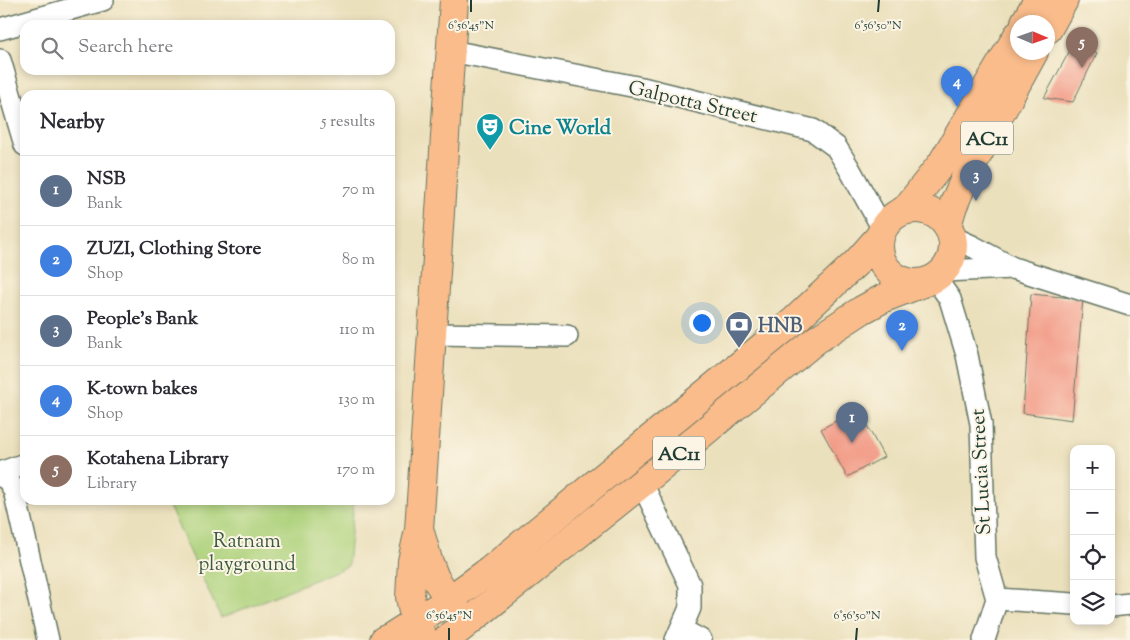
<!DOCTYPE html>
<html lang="en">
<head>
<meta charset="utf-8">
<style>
  body { margin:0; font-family:"Sorts Mill Goudy",serif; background:#f2f2f3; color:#2b2b33 }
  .controls { position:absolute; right:15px; bottom:15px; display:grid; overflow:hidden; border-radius:10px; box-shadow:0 2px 8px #0003 }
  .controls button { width:45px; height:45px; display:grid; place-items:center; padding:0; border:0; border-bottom:1px solid #e1e1e2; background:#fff; color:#2b2b33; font:25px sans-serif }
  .compass { position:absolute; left:1010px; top:15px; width:45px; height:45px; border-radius:50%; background:#fff; box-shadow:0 2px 8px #0003; rotate:92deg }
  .you { position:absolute; left:701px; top:322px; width:18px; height:18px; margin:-12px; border:4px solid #fff; border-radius:50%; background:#1a73e8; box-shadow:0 0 0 8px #1a73e833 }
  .badge { display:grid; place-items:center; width:32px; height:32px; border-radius:50%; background:#d93025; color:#fff; font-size:16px; font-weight:700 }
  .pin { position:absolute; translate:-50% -41px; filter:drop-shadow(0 1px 2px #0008) }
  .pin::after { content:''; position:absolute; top:26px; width:18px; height:15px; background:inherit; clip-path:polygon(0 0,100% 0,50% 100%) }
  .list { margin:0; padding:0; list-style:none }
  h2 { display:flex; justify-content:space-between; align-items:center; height:65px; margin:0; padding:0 20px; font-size:21px }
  h2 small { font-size:16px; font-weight:400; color:#7c7c81 }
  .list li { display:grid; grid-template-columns:32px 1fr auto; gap:15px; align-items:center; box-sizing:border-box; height:70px; padding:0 20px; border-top:1px solid #e1e1e2 }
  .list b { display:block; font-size:19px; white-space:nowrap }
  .list p { margin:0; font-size:16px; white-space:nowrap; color:#7c7c81 }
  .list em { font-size:16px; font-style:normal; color:#7c7c81 }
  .icon { flex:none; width:28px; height:28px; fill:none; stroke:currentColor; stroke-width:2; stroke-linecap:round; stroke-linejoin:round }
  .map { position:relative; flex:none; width:1130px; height:640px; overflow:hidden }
  .search { position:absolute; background:#fff; box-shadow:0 2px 8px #0003; left:20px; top:20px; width:375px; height:55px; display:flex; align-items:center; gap:12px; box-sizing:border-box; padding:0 18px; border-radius:15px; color:#7c7c81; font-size:19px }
  .panel { position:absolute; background:#fff; box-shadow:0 2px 8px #0003; left:20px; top:90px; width:375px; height:415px; border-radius:15px }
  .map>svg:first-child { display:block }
  .green { fill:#add27c; stroke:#668858 }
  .building { fill:#f29b87 }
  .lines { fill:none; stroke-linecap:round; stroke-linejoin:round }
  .minor-casing { stroke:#667664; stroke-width:24 }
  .major-casing { stroke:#667664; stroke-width:30 }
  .minor { stroke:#fff; stroke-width:21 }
  .major { stroke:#fabc8b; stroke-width:28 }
  .ticks { fill:none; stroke:#1f3d34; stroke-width:2 }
  .labels { text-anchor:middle; stroke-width:4; stroke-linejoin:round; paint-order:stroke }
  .shield { fill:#fcf5e5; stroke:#617469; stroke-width:1 }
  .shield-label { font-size:19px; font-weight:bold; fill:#1f3d34 }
  .street-label { font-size:20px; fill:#1f3d34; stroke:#fcf5e5 }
  .culture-label { font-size:20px; font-weight:bold; fill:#0d838f; stroke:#fcf5e5; text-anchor:start }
  .service-label { font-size:20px; font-weight:bold; fill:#4e5e75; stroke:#fcf5e5; text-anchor:start }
  .park-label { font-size:20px; fill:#3b5b42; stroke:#fcf5e5 }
  .ticks-label { font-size:12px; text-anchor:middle; fill:#1f3d34; stroke:#fcf5e5; stroke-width:4; stroke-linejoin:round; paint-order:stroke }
</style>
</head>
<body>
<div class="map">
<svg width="1130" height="640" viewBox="0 0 1130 640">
  <rect width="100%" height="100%" fill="#fcf5e5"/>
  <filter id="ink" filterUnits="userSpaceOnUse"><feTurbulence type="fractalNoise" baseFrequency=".02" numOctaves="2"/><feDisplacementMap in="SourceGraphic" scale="10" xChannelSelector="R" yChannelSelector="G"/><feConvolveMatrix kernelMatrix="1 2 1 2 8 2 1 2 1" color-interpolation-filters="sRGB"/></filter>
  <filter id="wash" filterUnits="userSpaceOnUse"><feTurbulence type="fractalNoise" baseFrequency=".0096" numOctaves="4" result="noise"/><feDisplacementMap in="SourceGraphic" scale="20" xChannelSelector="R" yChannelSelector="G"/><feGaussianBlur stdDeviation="1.12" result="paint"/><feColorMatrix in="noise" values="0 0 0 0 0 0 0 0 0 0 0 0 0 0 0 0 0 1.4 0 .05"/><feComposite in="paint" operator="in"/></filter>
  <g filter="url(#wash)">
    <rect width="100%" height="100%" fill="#ebe0bc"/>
    <path class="green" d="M 166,500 L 354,500 L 348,566 L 221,618 Z"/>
    <g id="blocks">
      <g class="building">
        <path d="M 1076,39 L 1097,53 L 1073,102 L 1044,98 Z"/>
        <path d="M 1031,294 L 1083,299 L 1072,420 L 1023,413 Z"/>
        <path d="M 858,409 L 884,457 L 847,477 L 821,429 Z"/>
      </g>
    </g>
  </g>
  <g filter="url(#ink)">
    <use href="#blocks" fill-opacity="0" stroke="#667664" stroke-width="1"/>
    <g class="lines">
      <defs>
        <g id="minor">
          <path d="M 0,29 L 103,0"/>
          <path d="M 451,51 L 642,88 L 813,130 L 836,147 L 849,168 L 883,229"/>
          <path d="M 0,60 L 25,145"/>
          <path d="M 952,237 L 972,246 L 1013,268 L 1130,305"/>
          <path d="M 944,271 L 1013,268"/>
          <path d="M 935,278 L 950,299 L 967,355 L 981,424 L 985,557 L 997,599 L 984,640"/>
          <path d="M 432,334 L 567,336"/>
          <path d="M 0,473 L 25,464"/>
          <path d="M 0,476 C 8,478 10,483 14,490 L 48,640"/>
          <path d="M 642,483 L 690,585 L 690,608 L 676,640"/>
          <path d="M 997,599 L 1074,604"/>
          <path d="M 1111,606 L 1130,604"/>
          <path d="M 682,630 L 701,640"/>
        </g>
        <g id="major">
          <path d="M 1025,22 L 1038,0"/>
          <path d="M 1048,29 L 1064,0"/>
          <circle cx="916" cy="246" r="37"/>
          <path d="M 905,210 L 942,163 L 1018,35"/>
          <path d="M 947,226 L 953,206 L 965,178 L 1034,52"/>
          <path d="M 420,532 L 428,560 L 435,578 L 459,614"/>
          <path d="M 384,640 L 391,637 L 449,600 L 489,571 L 795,320 L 857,262 L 880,236"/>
          <path d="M 425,640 L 415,622 L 410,597 L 412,561 L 419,530 L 454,0"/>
          <path d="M 446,640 L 642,483 L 816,340 L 862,310 L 884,298 L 923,283"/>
        </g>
      </defs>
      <use href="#minor" class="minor-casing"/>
      <use href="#major" class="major-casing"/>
      <use href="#minor" class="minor"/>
      <use href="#major" class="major"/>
    </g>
  </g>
  <path class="ticks" d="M 471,12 L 471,0M 878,12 L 879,0M 449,640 L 449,628M 856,640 L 857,628"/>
  <defs>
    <symbol id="theatre-pin" viewBox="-11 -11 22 30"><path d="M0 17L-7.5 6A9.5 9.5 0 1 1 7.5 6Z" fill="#0f9aa8" stroke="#fcf5e5"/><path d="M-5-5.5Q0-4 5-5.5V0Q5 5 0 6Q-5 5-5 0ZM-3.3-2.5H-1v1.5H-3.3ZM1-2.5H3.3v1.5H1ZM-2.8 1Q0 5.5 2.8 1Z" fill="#fff"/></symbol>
    <symbol id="bank-pin" viewBox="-11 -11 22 30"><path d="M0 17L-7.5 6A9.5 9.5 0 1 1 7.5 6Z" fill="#5c6f8a" stroke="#fcf5e5"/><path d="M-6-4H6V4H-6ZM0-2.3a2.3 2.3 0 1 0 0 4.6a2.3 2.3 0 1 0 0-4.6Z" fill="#fff"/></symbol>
  </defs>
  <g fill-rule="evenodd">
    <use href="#theatre-pin" x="474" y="111" width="32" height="43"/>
    <use href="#bank-pin" x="723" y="309" width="32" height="43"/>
  </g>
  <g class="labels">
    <g class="shield">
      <rect x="961" y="121.5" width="52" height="33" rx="4"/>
      <rect x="653" y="436.5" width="52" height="33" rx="4"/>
    </g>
    <g class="shield-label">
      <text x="987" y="145">AC11</text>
      <text x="679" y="460">AC11</text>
    </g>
    <g class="street-label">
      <text transform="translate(693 101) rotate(13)" y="7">Galpotta Street</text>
      <text transform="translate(980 472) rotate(-93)" y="7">St Lucia Street</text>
    </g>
    <g class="culture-label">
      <text x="509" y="134">Cine World</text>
    </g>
    <g class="service-label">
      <text x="758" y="332">HNB</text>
    </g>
    <g class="park-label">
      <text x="247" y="547">Ratnam<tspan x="247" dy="23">playground</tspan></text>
    </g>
  </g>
  <g class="ticks-label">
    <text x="471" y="29">6°56'45"N</text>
    <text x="878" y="29">6°56'50"N</text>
    <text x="449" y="619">6°56'45"N</text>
    <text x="857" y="619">6°56'50"N</text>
  </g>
</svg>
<div class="controls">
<button>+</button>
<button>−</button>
<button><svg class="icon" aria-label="locate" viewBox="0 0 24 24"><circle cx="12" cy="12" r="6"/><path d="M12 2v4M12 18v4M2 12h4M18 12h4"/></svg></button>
<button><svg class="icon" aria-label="layers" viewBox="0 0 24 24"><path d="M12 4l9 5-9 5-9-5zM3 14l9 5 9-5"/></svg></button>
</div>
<svg class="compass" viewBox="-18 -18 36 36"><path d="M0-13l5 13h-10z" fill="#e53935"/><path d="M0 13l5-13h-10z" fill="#7c7c81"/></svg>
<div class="you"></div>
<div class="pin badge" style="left:852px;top:443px;background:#5c6f8a">1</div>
<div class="pin badge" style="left:902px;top:351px;background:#3f7fe0">2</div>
<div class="pin badge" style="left:976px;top:201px;background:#5c6f8a">3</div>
<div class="pin badge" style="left:957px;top:107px;background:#3f7fe0">4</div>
<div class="pin badge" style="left:1082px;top:68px;background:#8d6e63">5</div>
<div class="search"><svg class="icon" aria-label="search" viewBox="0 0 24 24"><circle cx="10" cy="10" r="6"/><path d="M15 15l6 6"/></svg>Search here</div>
<section class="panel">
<h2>Nearby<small>5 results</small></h2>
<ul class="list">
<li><span class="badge" style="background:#5c6f8a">1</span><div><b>NSB</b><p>Bank</p></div><em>70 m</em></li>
<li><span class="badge" style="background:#3f7fe0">2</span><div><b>ZUZI, Clothing Store</b><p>Shop</p></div><em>80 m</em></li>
<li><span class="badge" style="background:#5c6f8a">3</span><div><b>People's Bank</b><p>Bank</p></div><em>110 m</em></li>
<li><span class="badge" style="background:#3f7fe0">4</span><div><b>K-town bakes</b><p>Shop</p></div><em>130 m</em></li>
<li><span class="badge" style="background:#8d6e63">5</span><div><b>Kotahena Library</b><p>Library</p></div><em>170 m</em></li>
</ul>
</section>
</div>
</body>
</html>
